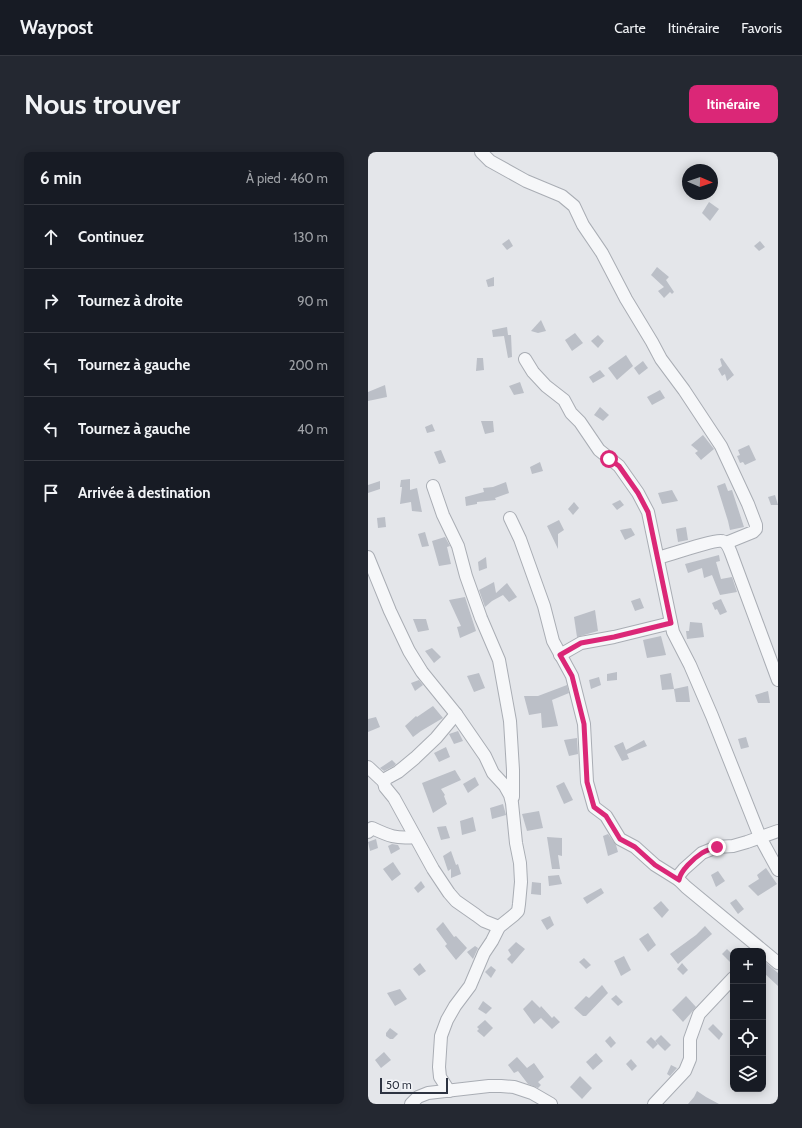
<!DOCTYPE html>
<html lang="fr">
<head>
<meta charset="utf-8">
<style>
  body { margin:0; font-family:Cabin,sans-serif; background:#242831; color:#f1f3f6 }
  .controls { position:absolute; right:12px; bottom:12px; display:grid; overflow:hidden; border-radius:8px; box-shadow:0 2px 10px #0003 }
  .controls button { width:36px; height:36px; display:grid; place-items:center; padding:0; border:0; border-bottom:1px solid #363941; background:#171b24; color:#f1f3f6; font:20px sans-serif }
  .compass { position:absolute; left:314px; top:12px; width:36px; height:36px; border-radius:50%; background:#171b24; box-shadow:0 2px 10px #0003; rotate:92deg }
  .scale { position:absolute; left:12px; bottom:10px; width:68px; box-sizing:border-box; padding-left:4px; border:2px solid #2d3341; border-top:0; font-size:11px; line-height:14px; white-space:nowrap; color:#2d3341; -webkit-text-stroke:3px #f3f5f8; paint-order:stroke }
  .stop { position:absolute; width:12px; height:12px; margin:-9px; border:3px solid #db2777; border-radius:50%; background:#fff }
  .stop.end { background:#db2777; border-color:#fff; box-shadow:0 1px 4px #0008 }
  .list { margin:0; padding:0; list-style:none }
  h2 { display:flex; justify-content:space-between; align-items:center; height:52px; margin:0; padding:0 16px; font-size:17px }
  h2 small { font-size:13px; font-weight:400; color:#9ea1a6 }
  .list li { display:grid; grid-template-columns:26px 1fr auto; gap:12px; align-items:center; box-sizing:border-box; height:64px; padding:0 16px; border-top:1px solid #363941 }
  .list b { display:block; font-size:15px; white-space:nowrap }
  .list em { font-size:13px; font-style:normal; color:#9ea1a6 }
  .icon { flex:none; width:22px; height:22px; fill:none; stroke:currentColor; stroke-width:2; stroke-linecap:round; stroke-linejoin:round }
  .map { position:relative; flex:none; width:410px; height:952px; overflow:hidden; border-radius:8px }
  header { display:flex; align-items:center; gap:24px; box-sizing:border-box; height:56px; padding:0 20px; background:#171b24; border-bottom:1px solid #363941 }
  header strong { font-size:19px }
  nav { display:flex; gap:22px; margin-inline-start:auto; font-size:14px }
  .intro { display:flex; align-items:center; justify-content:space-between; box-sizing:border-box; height:96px; padding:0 24px }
  h1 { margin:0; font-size:28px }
  .button { padding:10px 18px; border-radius:8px; background:#db2777; color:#fff; font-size:14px; font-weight:700 }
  main { display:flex; gap:24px; padding:0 24px }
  aside { flex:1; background:#171b24; border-radius:8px; box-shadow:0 2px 10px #0003 }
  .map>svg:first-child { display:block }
  .building { fill:#bbbfc7 }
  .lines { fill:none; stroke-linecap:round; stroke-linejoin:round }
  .minor-casing { stroke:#a9adb4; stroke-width:14 }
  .minor { stroke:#f6f7f9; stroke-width:12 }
  .route { stroke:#db2777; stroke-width:5 }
</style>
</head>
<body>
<header>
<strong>Waypost</strong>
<nav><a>Carte</a><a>Itinéraire</a><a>Favoris</a></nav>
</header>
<div class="intro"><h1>Nous trouver</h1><a class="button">Itinéraire</a></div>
<main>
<aside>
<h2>6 min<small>À pied · 460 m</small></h2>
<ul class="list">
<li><svg class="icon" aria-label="ahead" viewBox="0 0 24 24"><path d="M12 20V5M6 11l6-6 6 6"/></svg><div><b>Continuez</b></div><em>130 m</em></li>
<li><svg class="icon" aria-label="right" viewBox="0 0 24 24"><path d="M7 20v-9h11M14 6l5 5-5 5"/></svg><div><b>Tournez à droite</b></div><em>90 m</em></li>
<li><svg class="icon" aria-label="left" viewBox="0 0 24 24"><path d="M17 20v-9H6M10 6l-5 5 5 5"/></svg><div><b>Tournez à gauche</b></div><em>200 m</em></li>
<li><svg class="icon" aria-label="left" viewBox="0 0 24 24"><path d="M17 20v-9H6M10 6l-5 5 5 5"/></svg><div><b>Tournez à gauche</b></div><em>40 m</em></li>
<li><svg class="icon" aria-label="arrive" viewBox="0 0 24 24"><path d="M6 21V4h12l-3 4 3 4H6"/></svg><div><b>Arrivée à destination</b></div></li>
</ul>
</aside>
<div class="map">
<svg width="410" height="952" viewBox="0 0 410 952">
  <rect width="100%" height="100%" fill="#e4e6ea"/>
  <g class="building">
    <path d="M 341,50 L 351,57 L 342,69 L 334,61 Z"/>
    <path d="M 141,87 L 145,94 L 139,98 L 134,92 Z"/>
    <path d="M 392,89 L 397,95 L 391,99 L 386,94 Z"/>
    <path d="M 289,115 L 301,125 L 298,128 L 306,140 L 304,142 L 302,140 L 296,146 L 290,139 L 296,135 L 283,123 Z"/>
    <path d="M 126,125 L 126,134 L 120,135 L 118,128 Z"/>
    <path d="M 173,168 L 178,179 L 170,181 L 163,179 Z"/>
    <path d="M 139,175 L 140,183 L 139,183 L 143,183 L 144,205 L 140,206 L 136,184 L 125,185 L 124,178 Z"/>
    <path d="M 207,181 L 215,191 L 204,199 L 197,188 Z"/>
    <path d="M 230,183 L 236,189 L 230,196 L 223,189 Z"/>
    <path d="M 258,203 L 265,214 L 249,228 L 240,216 Z"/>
    <path d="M 109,206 L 115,206 L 116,218 L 108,219 Z"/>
    <path d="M 354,206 L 366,223 L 359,229 L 357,222 L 354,224 L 350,217 L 354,214 L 352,207 Z"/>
    <path d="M 275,209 L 280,216 L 271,223 L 266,216 Z"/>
    <path d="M 232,218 L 237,224 L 225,231 L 221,225 Z"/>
    <path d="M 152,230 L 156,241 L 146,243 L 141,234 Z"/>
    <path d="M 17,233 L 19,245 L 0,249 L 0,240 Z"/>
    <path d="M 292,238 L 297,246 L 284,253 L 279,245 Z"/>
    <path d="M 232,255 L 241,263 L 235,269 L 226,263 Z"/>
    <path d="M 113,269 L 125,269 L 126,280 L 117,282 Z"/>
    <path d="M 64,272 L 67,279 L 59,281 L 57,275 Z"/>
    <path d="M 335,283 L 346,297 L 333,308 L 327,301 L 330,299 L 323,293 Z"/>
    <path d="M 381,293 L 388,308 L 377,313 L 375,310 L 372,311 L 369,304 L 372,303 L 370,298 Z"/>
    <path d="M 73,298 L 78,310 L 71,312 L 66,300 Z"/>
    <path d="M 172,310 L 175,319 L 164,322 L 162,315 Z"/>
    <path d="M 42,327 L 42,338 L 49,336 L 54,360 L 44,359 L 43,350 L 32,352 L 34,335 L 32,335 L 33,328 Z"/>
    <path d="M 12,329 L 12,337 L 0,341 L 0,333 Z"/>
    <path d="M 138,330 L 141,341 L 127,346 L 128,348 L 109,350 L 109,352 L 98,354 L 97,345 L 116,340 L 115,336 L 125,335 Z"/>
    <path d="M 357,331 L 360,339 L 364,338 L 376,375 L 362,378 L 360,369 L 349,334 Z"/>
    <path d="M 304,338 L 310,349 L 294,352 L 290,341 Z"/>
    <path d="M 407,343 L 410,353 L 403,353 L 400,345 Z"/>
    <path d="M 252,348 L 256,353 L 249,358 L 244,352 Z"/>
    <path d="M 206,350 L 211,356 L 205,363 L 200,357 Z"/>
    <path d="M 17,365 L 18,375 L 10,376 L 9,366 Z"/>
    <path d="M 191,368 L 196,378 L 190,382 L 190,397 L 179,374 Z"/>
    <path d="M 318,375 L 320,388 L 310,390 L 308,377 Z"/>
    <path d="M 263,376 L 267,383 L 257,388 L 252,378 Z"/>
    <path d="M 57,380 L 61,394 L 54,395 L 50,382 Z"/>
    <path d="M 77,385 L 82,394 L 79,395 L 83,412 L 71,414 L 64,389 Z"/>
    <path d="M 351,403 L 352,409 L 348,410 L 353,427 L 364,425 L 369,440 L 352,443 L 344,423 L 336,426 L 334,416 L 320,421 L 317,412 Z"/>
    <path d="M 118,405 L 119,416 L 111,419 L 110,410 Z"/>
    <path d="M 126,430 L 128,441 L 139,431 L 149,445 L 141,450 L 135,443 L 124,449 L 117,455 L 111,438 Z"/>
    <path d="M 97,445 L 108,479 L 92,486 L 89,475 L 93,474 L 81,448 Z"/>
    <path d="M 272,446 L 276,456 L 267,459 L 263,449 Z"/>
    <path d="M 353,447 L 359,460 L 352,463 L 349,457 L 347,458 L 344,451 Z"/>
    <path d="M 227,458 L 230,479 L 209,485 L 206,465 Z"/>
    <path d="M 45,467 L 58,467 L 61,478 L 50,480 Z"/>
    <path d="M 322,470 L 334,471 L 336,485 L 319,487 L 318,479 L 321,479 Z"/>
    <path d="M 293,484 L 298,503 L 279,506 L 275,488 Z"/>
    <path d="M 64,496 L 73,505 L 66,511 L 57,499 Z"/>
    <path d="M 249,520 L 249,528 L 239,529 L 239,522 Z"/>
    <path d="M 111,521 L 117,536 L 106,540 L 99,524 Z"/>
    <path d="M 303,521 L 306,537 L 294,538 L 292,523 Z"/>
    <path d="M 231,525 L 233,533 L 223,537 L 221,528 Z"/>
    <path d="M 51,528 L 55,533 L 47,539 L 43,531 Z"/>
    <path d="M 199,533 L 201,541 L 184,548 L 190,574 L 174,576 L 173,561 L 161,563 L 156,544 L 170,544 Z"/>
    <path d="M 320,534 L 322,550 L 308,550 L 306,537 Z"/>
    <path d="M 400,539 L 402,551 L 390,551 L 387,543 Z"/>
    <path d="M 65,554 L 75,566 L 53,579 L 45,585 L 37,574 L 48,564 L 49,565 Z"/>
    <path d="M 8,565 L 12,575 L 0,580 L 0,567 Z"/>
    <path d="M 90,579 L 95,589 L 86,592 L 81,582 Z"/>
    <path d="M 378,585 L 381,595 L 373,597 L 370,587 Z"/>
    <path d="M 209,586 L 210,602 L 201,604 L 196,588 Z"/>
    <path d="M 276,588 L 279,594 L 259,602 L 261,607 L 254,609 L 246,594 L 255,590 L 258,598 Z"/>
    <path d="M 78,595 L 82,605 L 71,610 L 66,601 Z"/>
    <path d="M 24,608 L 28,612 L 26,614 L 16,619 L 12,616 Z"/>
    <path d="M 87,618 L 93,628 L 73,637 L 77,643 L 76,644 L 79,652 L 65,661 L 54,631 Z"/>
    <path d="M 107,625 L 111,633 L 100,641 L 95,632 Z"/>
    <path d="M 196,630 L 205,648 L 196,652 L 188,634 Z"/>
    <path d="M 135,652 L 138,663 L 124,667 L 122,656 Z"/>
    <path d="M 171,659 L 175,676 L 159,679 L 154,662 Z"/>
    <path d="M 105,665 L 108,679 L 94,683 L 92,669 Z"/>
    <path d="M 78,674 L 82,686 L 73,688 L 69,675 Z"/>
    <path d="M 240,682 L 248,693 L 250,700 L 240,704 L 235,684 Z"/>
    <path d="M 179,685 L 194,686 L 194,704 L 190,703 L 192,717 L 184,717 Z"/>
    <path d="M 8,687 L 10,696 L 2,699 L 0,690 Z"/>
    <path d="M 24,692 L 30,693 L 32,697 L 23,702 L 20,694 Z"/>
    <path d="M 83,699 L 88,713 L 90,712 L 93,722 L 83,726 L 83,717 L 80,719 L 75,704 Z"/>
    <path d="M 25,710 L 33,722 L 24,729 L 15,717 Z"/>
    <path d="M 398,716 L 409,732 L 390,744 L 380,734 L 391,727 L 389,723 Z"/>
    <path d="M 350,719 L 357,729 L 348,735 L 343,723 Z"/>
    <path d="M 191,723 L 194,732 L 181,734 L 180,724 Z"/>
    <path d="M 53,729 L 57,735 L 50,741 L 46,736 Z"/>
    <path d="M 164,730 L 173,731 L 173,743 L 163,742 Z"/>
    <path d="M 233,736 L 236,741 L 219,752 L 215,746 Z"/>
    <path d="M 368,747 L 376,757 L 370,762 L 362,751 Z"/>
    <path d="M 293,749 L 301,758 L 294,766 L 285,756 Z"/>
    <path d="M 182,764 L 186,773 L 179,778 L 173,768 Z"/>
    <path d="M 75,770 L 86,785 L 88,784 L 99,796 L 88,808 L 77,794 L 79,792 L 68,777 Z"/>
    <path d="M 337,774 L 344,782 L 310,812 L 302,802 L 328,783 Z"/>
    <path d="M 280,781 L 288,793 L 280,800 L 271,787 Z"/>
    <path d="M 148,790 L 157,797 L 144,812 L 139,807 L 143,803 L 140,798 Z"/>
    <path d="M 107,794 L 110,796 L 105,807 L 99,800 Z"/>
    <path d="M 359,797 L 365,803 L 365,813 L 354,802 Z"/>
    <path d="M 256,804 L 263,818 L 253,824 L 246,809 Z"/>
    <path d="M 216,806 L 223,813 L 218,817 L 211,810 Z"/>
    <path d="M 395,808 L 410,821 L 410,834 L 395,820 Z"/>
    <path d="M 52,811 L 58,819 L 51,824 L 45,817 Z"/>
    <path d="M 314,811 L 320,818 L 315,823 L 309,817 Z"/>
    <path d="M 123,814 L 128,818 L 123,826 L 117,820 Z"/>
    <path d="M 234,833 L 240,841 L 218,864 L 215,864 L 206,856 L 218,844 L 221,846 Z"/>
    <path d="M 32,837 L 39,847 L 27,854 L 19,841 Z"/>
    <path d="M 248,843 L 255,850 L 250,854 L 243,847 Z"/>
    <path d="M 318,844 L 328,855 L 323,861 L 315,870 L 304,858 Z"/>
    <path d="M 164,848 L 172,856 L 173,854 L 184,866 L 186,864 L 192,870 L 184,877 L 173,866 L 166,872 L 155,857 Z"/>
    <path d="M 115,849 L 124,856 L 118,862 L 110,857 Z"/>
    <path d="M 117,868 L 125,876 L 116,885 L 109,879 L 111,877 L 109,875 Z"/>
    <path d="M 345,872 L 355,882 L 351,888 L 340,877 Z"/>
    <path d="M 22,876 L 30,882 L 25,887 L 22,887 L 18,884 L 18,881 Z"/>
    <path d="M 293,883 L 303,893 L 297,899 L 287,889 Z"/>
    <path d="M 242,884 L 248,891 L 243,896 L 237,889 Z"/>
    <path d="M 283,885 L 290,892 L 285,897 L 278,890 Z"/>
    <path d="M 16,900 L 23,908 L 13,916 L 7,908 Z"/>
    <path d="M 228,901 L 235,909 L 225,918 L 218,910 Z"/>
    <path d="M 149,905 L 159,916 L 166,911 L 176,925 L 170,930 L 173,933 L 170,936 L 160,932 L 150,919 L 146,921 L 140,913 Z"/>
    <path d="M 263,907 L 269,914 L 264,919 L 258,912 Z"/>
    <path d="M 303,913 L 309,916 L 302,924 L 299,922 Z"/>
    <path d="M 212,924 L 224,936 L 214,947 L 202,935 Z"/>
    <path d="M 329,939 L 338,945 L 351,952 L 320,952 L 326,945 Z"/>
  </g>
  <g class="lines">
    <defs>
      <g id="minor">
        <path d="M 113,0 L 122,9 L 158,29 L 194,44 L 206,54 L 215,73 L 234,101 L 258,147 L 284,190 L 293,207 L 316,238 L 353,294 L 380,352 L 388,373 L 388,377 L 385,380 L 358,391"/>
        <path d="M 157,207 L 165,220 L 178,234 L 196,248 L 203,261 L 212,270 L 231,298 L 251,314 L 270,341 L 280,360 L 305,480 L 322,513 L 344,564 L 392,685 L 410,718"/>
        <path d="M 65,334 L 75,363 L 90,394 L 98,424 L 113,466 L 131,508 L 142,569 L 145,618 L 145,645"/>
        <path d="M 142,366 L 152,387 L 176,454 L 185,489 L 204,524 L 216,572 L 219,630 L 226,655 L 238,664 L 252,687 L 267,695 L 287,713 L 311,728"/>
        <path d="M 0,405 L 22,459 L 41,499 L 54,520 L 88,562 L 117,604 L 125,621 L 137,634 L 142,643 L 144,651 L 148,691 L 152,711 L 153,730 L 151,752 L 150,759 L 146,763 L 131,775 L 124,789 L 116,801 L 102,834 L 87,854 L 79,868 L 73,884 L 71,915 L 72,925 L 81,939"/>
        <path d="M 290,406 C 301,403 347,387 354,389 C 359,390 361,396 363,401 L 410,528"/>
        <path d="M 192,503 L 213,491 L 246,485 L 303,471"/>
        <path d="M 88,562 L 68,586 L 47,606 L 30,620 L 19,626 L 16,630 L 17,635 L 26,646 L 65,717 L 81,741 L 88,749 L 108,763 L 116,769 L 131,775"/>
        <path d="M 0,615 L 16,630"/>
        <path d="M 410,679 L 379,690 L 365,694 L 349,695 L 334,701 L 316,717 L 311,723 L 311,728 L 318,735 L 410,811"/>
        <path d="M 0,680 L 4,676 C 21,684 28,687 47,685"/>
        <path d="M 43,952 L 50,945 L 60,941 L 121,934 L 133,934 L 146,935 L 164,941 L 183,952"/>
        <path d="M 286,952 L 317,919 L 322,907 L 322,887 L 331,862 L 365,826"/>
      </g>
    </defs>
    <use href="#minor" class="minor-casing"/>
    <use href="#minor" class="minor"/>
  </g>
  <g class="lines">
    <path class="route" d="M 241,307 L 251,314 L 270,341 L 280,360 L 303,471 L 246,485 L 213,491 L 192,503 L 204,524 L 216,572 L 219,630 L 226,655 L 238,664 L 252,687 L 267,695 L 287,713 L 311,728 C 312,719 326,706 334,701 C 338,698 344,697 349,695"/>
  </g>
</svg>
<div class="controls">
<button>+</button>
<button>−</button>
<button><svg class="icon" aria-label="locate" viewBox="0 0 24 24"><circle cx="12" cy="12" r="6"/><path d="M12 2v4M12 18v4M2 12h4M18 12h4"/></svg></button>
<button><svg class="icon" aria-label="layers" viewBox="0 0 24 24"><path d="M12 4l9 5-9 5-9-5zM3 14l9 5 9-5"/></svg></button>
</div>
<svg class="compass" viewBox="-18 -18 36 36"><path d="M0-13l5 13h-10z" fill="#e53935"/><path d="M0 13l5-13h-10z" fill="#9ea1a6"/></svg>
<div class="scale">50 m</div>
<div class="stop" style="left:241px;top:307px"></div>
<div class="stop end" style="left:349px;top:695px"></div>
</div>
</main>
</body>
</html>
